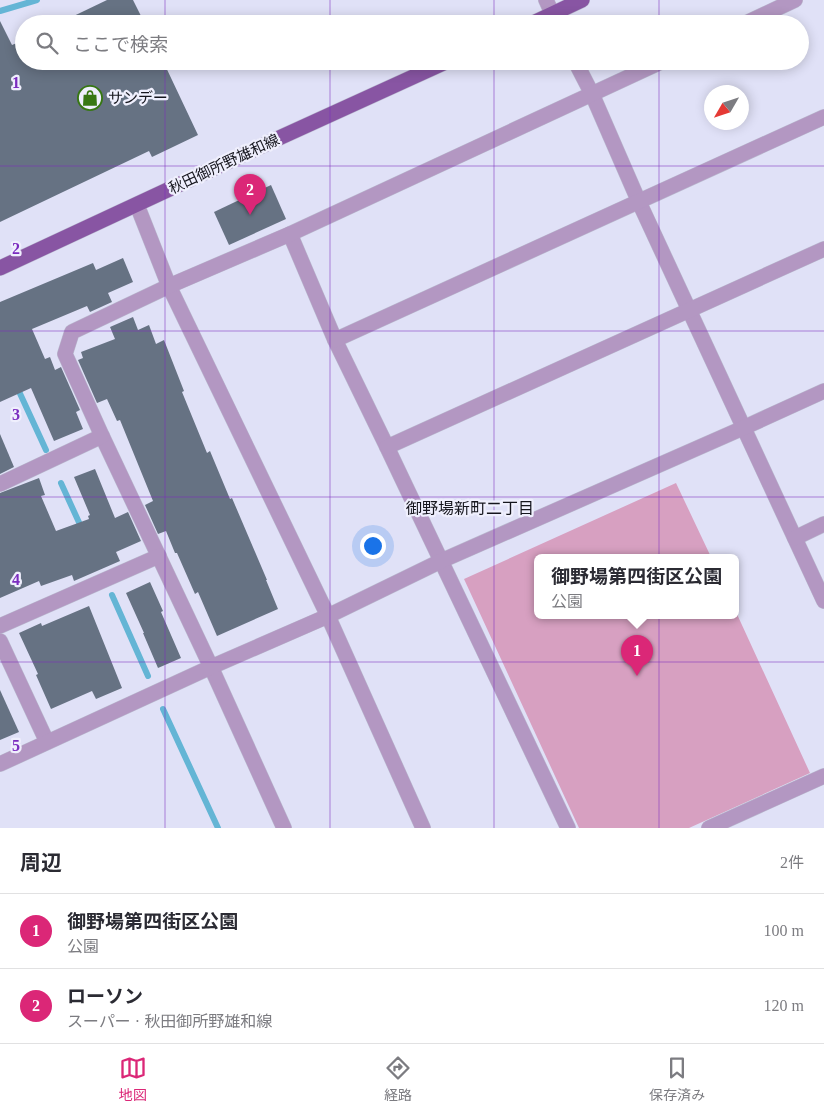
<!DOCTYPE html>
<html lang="ja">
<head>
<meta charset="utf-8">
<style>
  body { margin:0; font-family:"Times New Roman","Noto Sans JP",serif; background:#f2f2f3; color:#2b2b33 }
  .compass { position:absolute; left:704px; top:85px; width:45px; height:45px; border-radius:50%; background:#fff; box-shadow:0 2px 12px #0003; rotate:231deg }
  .you { position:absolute; left:372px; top:545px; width:18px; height:18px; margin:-12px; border:4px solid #fff; border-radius:50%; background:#1a73e8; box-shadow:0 0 0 8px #1a73e833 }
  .badge { display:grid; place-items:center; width:32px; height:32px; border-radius:50%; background:#db2777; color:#fff; font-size:16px; font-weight:700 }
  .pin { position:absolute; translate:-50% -41px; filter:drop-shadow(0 1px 2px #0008) }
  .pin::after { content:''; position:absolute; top:26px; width:18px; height:15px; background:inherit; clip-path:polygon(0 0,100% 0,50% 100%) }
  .popup { position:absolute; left:534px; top:554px; width:205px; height:65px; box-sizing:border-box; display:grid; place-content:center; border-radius:8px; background:#fff; filter:drop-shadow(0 1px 4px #0005); font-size:16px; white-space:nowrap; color:#7c7c81 }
  .popup b { font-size:19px; color:#2b2b33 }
  .popup::after { content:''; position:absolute; left:50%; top:100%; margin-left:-10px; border:10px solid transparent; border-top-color:#fff }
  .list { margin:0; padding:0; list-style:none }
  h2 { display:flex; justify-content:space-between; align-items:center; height:65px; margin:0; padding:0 20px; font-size:21px }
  h2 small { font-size:16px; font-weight:400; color:#7c7c81 }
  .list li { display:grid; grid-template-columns:32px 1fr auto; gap:15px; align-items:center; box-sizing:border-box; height:75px; padding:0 20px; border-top:1px solid #e1e1e2 }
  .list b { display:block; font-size:19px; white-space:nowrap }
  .list p { margin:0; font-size:16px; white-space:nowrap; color:#7c7c81 }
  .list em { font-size:16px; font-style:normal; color:#7c7c81 }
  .icon { flex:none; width:28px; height:28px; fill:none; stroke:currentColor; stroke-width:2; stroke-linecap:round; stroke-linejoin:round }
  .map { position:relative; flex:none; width:824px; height:828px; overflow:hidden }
  .search { position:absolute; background:#fff; box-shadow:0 2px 12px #0003; left:15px; right:15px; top:15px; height:55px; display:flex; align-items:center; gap:12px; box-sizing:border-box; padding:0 18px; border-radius:28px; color:#7c7c81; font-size:19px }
  .sheet { height:215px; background:#fff }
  nav { display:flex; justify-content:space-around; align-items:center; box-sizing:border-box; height:70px; border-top:1px solid #e1e1e2; background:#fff; font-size:14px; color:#7c7c81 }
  nav a { display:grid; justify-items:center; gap:2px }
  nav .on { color:#db2777 }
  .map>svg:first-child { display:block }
  .green { fill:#d7a0c1 }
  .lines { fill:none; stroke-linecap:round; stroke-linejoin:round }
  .stream { stroke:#64b5d5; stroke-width:6 }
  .building { fill:#667283 }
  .street-casing { stroke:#bbbcd0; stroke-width:16 }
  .primary-casing { stroke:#bbbcd0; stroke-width:16 }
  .street { stroke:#b397c2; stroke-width:15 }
  .primary { stroke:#8855a3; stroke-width:15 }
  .grid { fill:none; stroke:#7b2cbf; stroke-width:1; stroke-opacity:0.55 }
  .labels { text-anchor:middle; stroke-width:4.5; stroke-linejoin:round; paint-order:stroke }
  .poi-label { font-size:15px; fill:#15151d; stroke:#efeffd; text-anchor:start }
  .street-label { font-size:15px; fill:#15151d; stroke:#efeffd }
  .neighbourhood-label { font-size:16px; fill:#15151d; stroke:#efeffd }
  .grid-label { font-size:16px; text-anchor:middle; font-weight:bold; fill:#7b2cbf; stroke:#efeffd; stroke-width:4.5; stroke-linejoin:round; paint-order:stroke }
</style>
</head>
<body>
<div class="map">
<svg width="824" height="828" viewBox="0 0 824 828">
  <rect width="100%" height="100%" fill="#e0e1f7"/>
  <path class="green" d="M 676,483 L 711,557 L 538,557 L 538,615 L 736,615 L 736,612 L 810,773 L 689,828 L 579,828 L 464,579 Z"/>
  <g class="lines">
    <g class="stream">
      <path d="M 0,11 L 37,0"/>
      <path d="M 17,387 L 46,450"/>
      <path d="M 61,483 L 82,529"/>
      <path d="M 112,595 L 148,676"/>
      <path d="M 163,709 L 218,828"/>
    </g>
  </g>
  <g class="building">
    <path d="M 107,0 L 133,0 L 145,24 L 57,24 Z"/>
    <path d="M 0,21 L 12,45 L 24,40 L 24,61 L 163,61 L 198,135 L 152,157 L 149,151 L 0,222 Z"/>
    <path d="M 271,185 L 286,219 L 229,245 L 214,212 Z"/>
    <path d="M 123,258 L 133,282 L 108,293 L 112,302 L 90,312 L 87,306 L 32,329 L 45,359 L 50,357 L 55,370 L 61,367 L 80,410 L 76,412 L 83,429 L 54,441 L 31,388 L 0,402 L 0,302 L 93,263 L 96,270 Z"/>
    <path d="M 133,317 L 138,330 L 149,325 L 156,344 L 164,340 L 184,391 L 182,392 L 207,453 L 210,451 L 230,499 L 232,498 L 267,580 L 266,580 L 278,609 L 217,636 L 198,592 L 195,594 L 177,553 L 175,553 L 166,531 L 158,534 L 145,505 L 153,501 L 120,420 L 117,421 L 107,399 L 97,403 L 78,360 L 83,358 L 81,352 L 115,339 L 110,327 Z"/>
    <path d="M 0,434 L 14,467 L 0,474 Z"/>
    <path d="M 95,469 L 115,518 L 128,512 L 141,541 L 116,552 L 120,561 L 74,581 L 72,575 L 41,586 L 39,581 L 0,598 L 0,493 L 39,478 L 45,495 L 41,496 L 56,531 L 89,519 L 88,516 L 90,515 L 74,477 Z"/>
    <path d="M 150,582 L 163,611 L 161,612 L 181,658 L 158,668 L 143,633 L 144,633 L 126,593 Z"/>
    <path d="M 89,606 L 122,688 L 96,699 L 92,691 L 51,709 L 36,675 L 38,674 L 19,633 L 41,623 L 42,626 Z"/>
    <path d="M 0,690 L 19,732 L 0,740 Z"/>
  </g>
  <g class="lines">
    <defs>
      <g id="street">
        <path d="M 546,0 L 557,24"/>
        <path d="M 744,24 L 795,0"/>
        <path d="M 575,61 L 592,94 L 639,202 L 824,601"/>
        <path d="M 137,205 L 169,286 L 328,616 L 423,828"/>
        <path d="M 290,234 L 335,340 L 387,447 L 568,828"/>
        <path d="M 335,340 L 824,117"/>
        <path d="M 102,436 L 211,667 L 284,828"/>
        <path d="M 387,447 L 824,249"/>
        <path d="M 0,484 L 102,436 L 65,354 L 72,332 L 169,286 L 290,234 L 663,61"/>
        <path d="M 795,538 L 824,524"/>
        <path d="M 0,626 L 159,556"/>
        <path d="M 0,641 L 47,742"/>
        <path d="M 0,764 L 211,667 L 328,616 L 441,561 L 743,428 L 824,391"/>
        <path d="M 709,828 L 824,776"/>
      </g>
      <g id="primary">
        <path d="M 531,24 L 582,0"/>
        <path d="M 0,268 L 279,138 L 448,61"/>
      </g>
    </defs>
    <use href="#street" class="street-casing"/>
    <use href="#primary" class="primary-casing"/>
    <use href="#street" class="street"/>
    <use href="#primary" class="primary"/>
  </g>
  <path class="grid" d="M 165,0 L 165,24M 330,0 L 330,24M 494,0 L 494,24M 659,0 L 659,24M 165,61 L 165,828M 330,61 L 330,828M 494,61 L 494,828M 659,61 L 659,828M 0,166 L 824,166M 0,331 L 824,331M 0,497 L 824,497M 0,662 L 824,662"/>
  <defs>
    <symbol id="shop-ring" viewBox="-11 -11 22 22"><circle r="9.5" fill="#efeffd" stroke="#377713" stroke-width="1.5"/><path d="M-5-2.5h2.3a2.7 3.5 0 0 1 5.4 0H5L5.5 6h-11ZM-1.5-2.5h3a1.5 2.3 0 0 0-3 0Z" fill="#377713"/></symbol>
  </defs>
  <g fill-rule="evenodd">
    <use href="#shop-ring" x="76" y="84" width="28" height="28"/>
  </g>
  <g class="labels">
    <g class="poi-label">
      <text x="108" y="103">サンデー</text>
    </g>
    <g class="street-label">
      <text transform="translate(224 164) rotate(-25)" y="5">秋田御所野雄和線</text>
    </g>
    <g class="neighbourhood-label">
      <text x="470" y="514">御野場新町二丁目</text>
    </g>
  </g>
  <g class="grid-label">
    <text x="16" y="88">1</text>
    <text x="16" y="254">2</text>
    <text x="16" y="420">3</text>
    <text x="16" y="585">4</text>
    <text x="16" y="751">5</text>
  </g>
</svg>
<svg class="compass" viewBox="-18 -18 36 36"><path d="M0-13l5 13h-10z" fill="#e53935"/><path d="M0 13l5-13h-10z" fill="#7c7c81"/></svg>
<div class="you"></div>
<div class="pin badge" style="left:637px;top:676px">1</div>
<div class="popup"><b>御野場第四街区公園</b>公園</div>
<div class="pin badge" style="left:250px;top:215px">2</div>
<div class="search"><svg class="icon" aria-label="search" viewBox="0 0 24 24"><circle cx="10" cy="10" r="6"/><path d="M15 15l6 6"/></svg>ここで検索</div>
</div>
<section class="sheet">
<h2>周辺<small>2件</small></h2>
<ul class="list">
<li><span class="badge">1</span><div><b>御野場第四街区公園</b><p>公園</p></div><em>100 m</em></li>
<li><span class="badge">2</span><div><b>ローソン</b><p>スーパー · 秋田御所野雄和線</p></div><em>120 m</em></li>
</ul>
</section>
<nav>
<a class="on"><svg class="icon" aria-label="map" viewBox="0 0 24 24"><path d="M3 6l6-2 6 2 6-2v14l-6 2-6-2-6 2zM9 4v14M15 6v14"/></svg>地図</a>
<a><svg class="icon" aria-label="directions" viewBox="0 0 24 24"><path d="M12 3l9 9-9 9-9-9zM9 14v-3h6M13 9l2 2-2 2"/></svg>経路</a>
<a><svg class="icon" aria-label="saved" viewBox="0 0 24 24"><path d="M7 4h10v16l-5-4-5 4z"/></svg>保存済み</a>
</nav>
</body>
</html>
